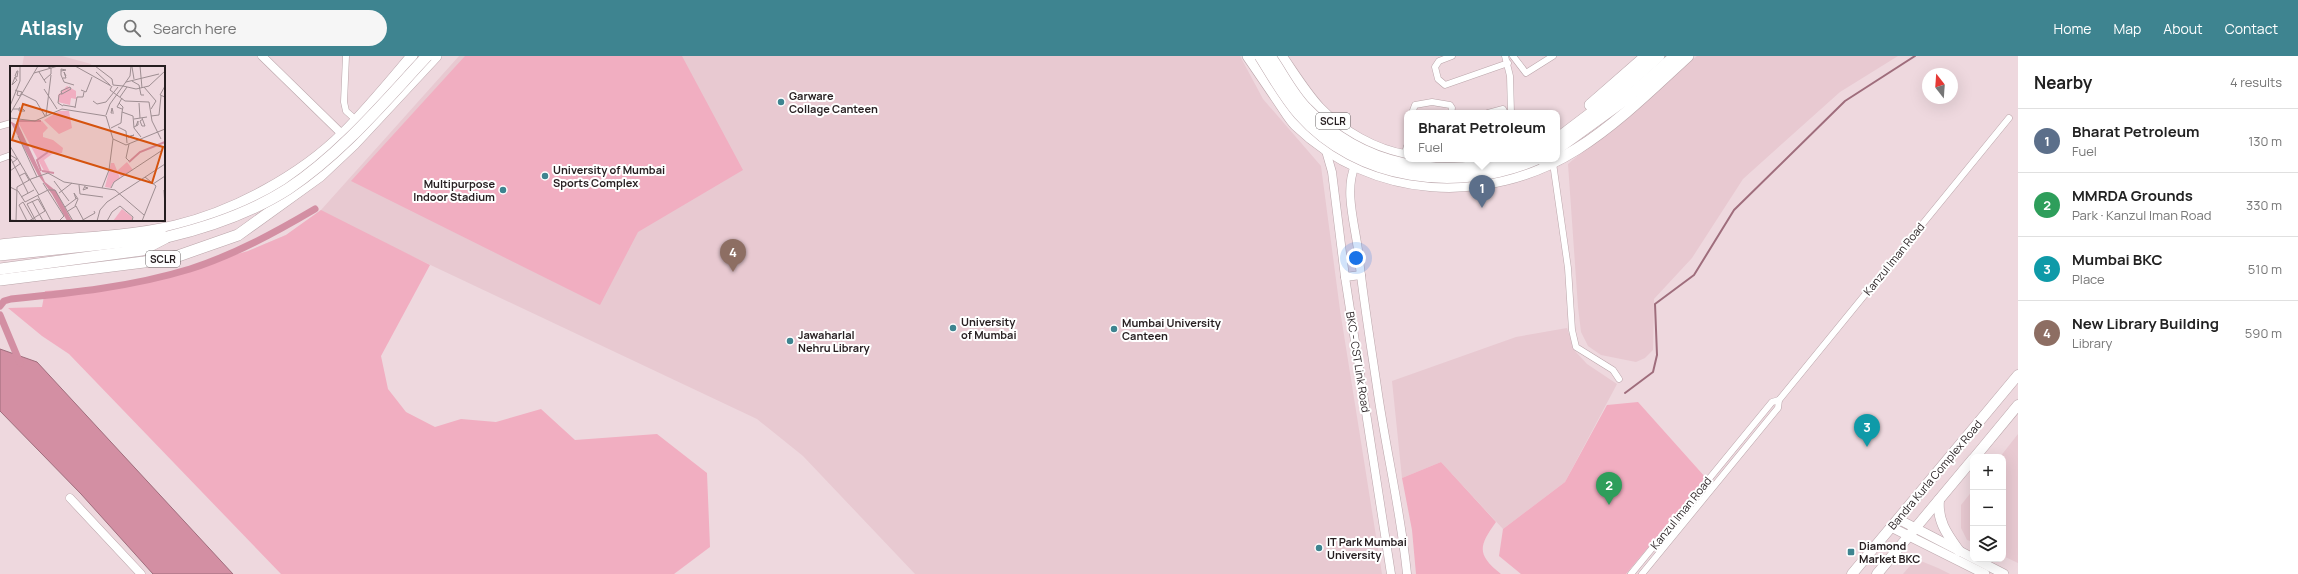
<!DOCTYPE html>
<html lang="en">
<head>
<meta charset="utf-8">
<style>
  body { margin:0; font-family:Manrope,sans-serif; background:#f6f6f6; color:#222 }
  .controls { position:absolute; right:12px; bottom:12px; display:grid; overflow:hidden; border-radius:8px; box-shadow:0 4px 16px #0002 }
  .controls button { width:36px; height:36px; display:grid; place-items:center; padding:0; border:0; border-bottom:1px solid #e0e0e0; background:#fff; color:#222; font:20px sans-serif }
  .compass { position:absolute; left:1922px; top:12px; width:36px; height:36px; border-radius:50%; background:#fff; box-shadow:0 4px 16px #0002; rotate:343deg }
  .you { position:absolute; left:1356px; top:202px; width:14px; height:14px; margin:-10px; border:3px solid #fff; border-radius:50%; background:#1a73e8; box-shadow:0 0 0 6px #1a73e833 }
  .badge { display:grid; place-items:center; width:26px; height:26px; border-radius:50%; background:#3e8490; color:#fff; font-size:13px; font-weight:700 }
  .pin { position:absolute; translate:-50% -33px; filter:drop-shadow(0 1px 2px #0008) }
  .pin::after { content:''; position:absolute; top:21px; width:14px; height:12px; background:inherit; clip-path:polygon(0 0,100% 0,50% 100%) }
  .popup { position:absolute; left:1404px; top:54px; width:156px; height:52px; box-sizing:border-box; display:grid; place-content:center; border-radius:8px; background:#fff; filter:drop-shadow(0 1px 3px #0005); font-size:13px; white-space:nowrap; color:#767676 }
  .popup b { font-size:15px; color:#222 }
  .popup::after { content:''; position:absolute; left:50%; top:100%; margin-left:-8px; border:8px solid transparent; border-top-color:#fff }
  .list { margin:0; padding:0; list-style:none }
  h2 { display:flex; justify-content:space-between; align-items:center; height:52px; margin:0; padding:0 16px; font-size:17px }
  h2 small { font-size:13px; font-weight:400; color:#767676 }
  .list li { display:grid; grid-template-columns:26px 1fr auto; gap:12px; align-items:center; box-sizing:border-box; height:64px; padding:0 16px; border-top:1px solid #e0e0e0 }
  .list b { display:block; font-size:15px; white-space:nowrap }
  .list p { margin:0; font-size:13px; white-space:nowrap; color:#767676 }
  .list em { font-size:13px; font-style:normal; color:#767676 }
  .icon { flex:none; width:22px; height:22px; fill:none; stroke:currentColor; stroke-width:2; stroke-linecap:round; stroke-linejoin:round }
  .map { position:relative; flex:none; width:2018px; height:518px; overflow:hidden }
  header { display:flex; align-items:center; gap:24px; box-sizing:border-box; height:56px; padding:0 20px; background:#3e8490; color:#fff }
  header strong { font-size:19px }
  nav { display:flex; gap:22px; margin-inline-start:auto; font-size:14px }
  .search { width:280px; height:36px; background:#f6f6f6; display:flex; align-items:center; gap:10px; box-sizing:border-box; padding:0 14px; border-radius:22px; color:#767676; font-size:15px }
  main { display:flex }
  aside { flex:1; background:#fff }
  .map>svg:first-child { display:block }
  .built { fill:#e8c9d1 }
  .green { fill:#f1aec1 }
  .water { fill:#d38fa3; stroke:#9f6d7c }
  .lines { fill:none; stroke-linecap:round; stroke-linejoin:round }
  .stream { stroke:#9f6d7c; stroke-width:2 }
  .canal { stroke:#d38fa3; stroke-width:7 }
  .minor-casing { stroke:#baa5aa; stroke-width:7 }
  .tertiary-casing { stroke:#baa5aa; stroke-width:9 }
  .secondary-casing { stroke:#baa5aa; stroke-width:10 }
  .primary-casing { stroke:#baa5aa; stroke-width:11 }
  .trunk-casing { stroke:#baa5aa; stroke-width:12 }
  .minor { stroke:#fff; stroke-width:6 }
  .tertiary { stroke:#fff; stroke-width:8 }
  .secondary { stroke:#fff; stroke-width:9 }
  .primary { stroke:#fff; stroke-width:10 }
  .trunk { stroke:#fff; stroke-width:11 }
  .trunk-bridge-casing { stroke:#baa5aa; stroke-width:12; stroke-linecap:butt }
  .trunk-bridge { stroke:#fff; stroke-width:11 }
  .poi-dot { fill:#3e8490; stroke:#fff; stroke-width:1.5 }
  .labels { text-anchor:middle; stroke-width:4; stroke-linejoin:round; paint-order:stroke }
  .shield { fill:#fff; stroke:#676263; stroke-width:1 }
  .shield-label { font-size:10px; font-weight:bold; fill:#261e20 }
  .poi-label { font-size:11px; font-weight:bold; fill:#261e20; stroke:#fff; text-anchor:start }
  .street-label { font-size:11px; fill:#261e20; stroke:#fff }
  .inset-river { fill:none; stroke:#d38fa3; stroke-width:2 }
  .inset-road { fill:none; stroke:#9e8e92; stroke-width:1 }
  .view { fill:#d5530e; fill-opacity:0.15; stroke:#d5530e; stroke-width:2 }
  .inset-edge { fill:none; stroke:#261e20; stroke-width:2 }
</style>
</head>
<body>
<header>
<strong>Atlasly</strong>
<div class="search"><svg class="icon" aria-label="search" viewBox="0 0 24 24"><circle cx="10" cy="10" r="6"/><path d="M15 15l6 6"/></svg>Search here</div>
<nav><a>Home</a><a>Map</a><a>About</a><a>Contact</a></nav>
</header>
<main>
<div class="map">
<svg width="2018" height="518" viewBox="0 0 2018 518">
  <rect width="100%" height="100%" fill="#eed8de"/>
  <g class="built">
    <path d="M 24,0 L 62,0 L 91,8 L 92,11 L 22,11 Z"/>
    <path d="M 459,0 L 1240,0 L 1263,43 L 1321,110 L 1340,254 L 1382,518 L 915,518 L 803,400 L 757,363 L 403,196 L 248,195 L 286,179 L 321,154 Z"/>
    <path d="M 1697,0 L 1898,0 L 1840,36 L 1743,123 L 1692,202 L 1654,243 L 1653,294 L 1645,302 L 1636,306 L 1601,299 L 1588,290 L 1581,276 L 1578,251 L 1568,108 Z"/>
    <path d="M 1567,272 L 1575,295 L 1587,308 L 1617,328 L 1565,426 L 1503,473 L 1441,406 L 1402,422 L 1392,325 L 1516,281 Z"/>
    <path d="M 2018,378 L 2018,507 L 2003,500 L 2003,401 L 2000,401 Z"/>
    <path d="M 1973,434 L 1973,486 L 1967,484 L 1961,472 L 1961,449 Z"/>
    <path d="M 1916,503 L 1938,512 L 1950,518 L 1903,518 Z"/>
  </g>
  <g class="green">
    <path d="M 465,0 L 682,0 L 743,114 L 638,176 L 600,249 L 351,125 Z"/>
    <path d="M 321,154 L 430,209 L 381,300 L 388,333 L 406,356 L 435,371 L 461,363 L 496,366 L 541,353 L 575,384 L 657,378 L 707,417 L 710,491 L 674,518 L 281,518 L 69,298 L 42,280 L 8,252 L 42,251 L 45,235 L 128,229 L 248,195 L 286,179 Z"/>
    <path d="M 1638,346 L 1706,422 L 1626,518 L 1521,518 L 1499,500 L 1503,473 L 1565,426 L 1607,349 Z"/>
    <path d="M 1441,406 L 1496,466 C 1479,490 1476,498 1501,518 L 1416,518 L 1412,474 L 1402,422 Z"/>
  </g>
  <path class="water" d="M 0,293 L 37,306 L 233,518 L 153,518 L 81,438 L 0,355 Z"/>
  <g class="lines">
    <path class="stream" d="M 1625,337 L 1653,316 L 1657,299 L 1655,248 L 1694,219 L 1734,154 L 1845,45 L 1915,0"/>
    <g class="canal">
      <path d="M 0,250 L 4,245 L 11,243 C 71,237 131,231 190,213 C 234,199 276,176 315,153"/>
      <path d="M 0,259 L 20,307"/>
    </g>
    <defs>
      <g id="minor">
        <path d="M 346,0 L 344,46 L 346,55 L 356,64"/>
        <path d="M 1452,0 L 1439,5 L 1435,11 L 1438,23 L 1445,29 L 1508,7"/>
        <path d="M 1505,0 L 1510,20 L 1511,57"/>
        <path d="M 1513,0 L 1526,17 L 1553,0"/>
        <path d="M 1412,57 L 1415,49 L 1432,46 L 1450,49 L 1452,52 L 1451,57"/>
        <path d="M 1488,57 L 1503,53 L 1505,57"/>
        <path d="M 0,70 L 11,67"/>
        <path d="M 1404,100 L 1407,90"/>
        <path d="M 0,103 L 11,99"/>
        <path d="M 1553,107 L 1568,212 L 1572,274 L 1576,291 L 1613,314 L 1619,323"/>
        <path d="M 1631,518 L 1772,346 L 1779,344"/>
        <path d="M 1642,518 L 1778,352 L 1779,344 L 2009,62"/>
      </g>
      <g id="tertiary">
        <path d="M 262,0 L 346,82"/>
        <path d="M 1326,95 L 1332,116 L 1345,221 L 1391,518"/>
        <path d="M 1355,110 C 1344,134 1355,169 1358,194 C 1363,242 1371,290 1378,338 C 1387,399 1401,457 1407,518"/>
        <path d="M 1345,221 L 1361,219"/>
        <path d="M 70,442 L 141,518"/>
      </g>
      <g id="secondary">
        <path d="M 1898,463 L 1973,502"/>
        <path d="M 1891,471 L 1985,518"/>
        <path d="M 1975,503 L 2004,518"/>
      </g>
      <g id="primary">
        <path d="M 1975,401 L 2018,349"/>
        <path d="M 1939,444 C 1937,465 1947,478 1959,495"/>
        <path d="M 1852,518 L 2018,319"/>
        <path d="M 1877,518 L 1973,403"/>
      </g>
      <g id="trunk">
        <path d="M 1248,0 C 1259,16 1270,32 1280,47 C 1285,54 1290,63 1296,69 C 1373,143 1488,149 1577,93 C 1618,67 1653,32 1688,0"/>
        <path d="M 1281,0 C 1293,17 1305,37 1319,52 C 1342,76 1375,95 1407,100"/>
        <path d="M 1590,49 L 1646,0"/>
        <path d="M 1557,83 L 1619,36 L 1659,0"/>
        <path d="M 1557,93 L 1626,43 L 1675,0"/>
        <path d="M 1425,103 L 1460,105 L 1475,103"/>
        <path d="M 0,189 C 58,182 118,183 175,170 C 234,156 301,120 344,77 C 368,53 390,26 412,0"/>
        <path d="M 0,199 L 161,182"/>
        <path d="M 0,213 L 142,194 L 167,181"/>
        <path d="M 0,224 L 144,206 L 178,200 L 238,179 L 320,120 L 354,88 L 436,0"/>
      </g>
    </defs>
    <use href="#minor" class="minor-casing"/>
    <use href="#tertiary" class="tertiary-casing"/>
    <use href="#secondary" class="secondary-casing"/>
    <use href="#primary" class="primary-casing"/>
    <use href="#trunk" class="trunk-casing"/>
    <use href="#minor" class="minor"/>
    <use href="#tertiary" class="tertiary"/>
    <use href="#secondary" class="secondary"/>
    <use href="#primary" class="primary"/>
    <use href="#trunk" class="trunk"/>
    <defs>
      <g id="trunk-bridge">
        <path d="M 1260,0 C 1272,19 1284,41 1299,58 C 1358,125 1458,137 1537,103"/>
        <path d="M 1270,0 C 1282,17 1292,38 1307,53 C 1363,112 1438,123 1514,103"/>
        <path d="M 167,181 C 209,171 252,156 288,133 C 342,97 384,46 427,0"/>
      </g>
    </defs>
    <use href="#trunk-bridge" class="trunk-bridge-casing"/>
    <use href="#trunk-bridge" class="trunk-bridge"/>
  </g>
  <g class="poi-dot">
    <circle cx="781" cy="46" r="4"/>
    <circle cx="545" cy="120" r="4"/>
    <circle cx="503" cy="134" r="4"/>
    <circle cx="953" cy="272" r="4"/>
    <circle cx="1114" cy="273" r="4"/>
    <circle cx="790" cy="285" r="4"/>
    <circle cx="1319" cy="492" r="4"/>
    <rect x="1847" y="492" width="8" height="8" rx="2"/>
  </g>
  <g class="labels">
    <g class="shield">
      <rect x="1316" y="57" width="34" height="16" rx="3"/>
      <rect x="146" y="195" width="34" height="16" rx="3"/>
    </g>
    <g class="shield-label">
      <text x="1333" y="69">SCLR</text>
      <text x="163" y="207">SCLR</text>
    </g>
    <g class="poi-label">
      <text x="789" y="44">Garware<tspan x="789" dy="13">Collage Canteen</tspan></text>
      <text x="553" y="118">University of Mumbai<tspan x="553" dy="13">Sports Complex</tspan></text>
      <text x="495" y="132" text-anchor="end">Multipurpose<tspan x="495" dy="13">Indoor Stadium</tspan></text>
      <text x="961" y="270">University<tspan x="961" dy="13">of Mumbai</tspan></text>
      <text x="1122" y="271">Mumbai University<tspan x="1122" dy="13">Canteen</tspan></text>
      <text x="798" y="283">Jawaharlal<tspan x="798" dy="13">Nehru Library</tspan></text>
      <text x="1327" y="490">IT Park Mumbai<tspan x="1327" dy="13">University</tspan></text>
      <text x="1859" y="494">Diamond<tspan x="1859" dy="13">Market BKC</tspan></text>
    </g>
    <g class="street-label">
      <text transform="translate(1894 203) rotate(-51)" y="4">Kanzul Iman Road</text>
      <text transform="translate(1358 306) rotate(81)" y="4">BKC - CST Link Road</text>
      <text transform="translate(1935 419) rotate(-50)" y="4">Bandra Kurla Complex Road</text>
      <text transform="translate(1681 457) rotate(-51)" y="4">Kanzul Iman Road</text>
    </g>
  </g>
  <g transform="translate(10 10)">
    <rect width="155" height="155" fill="#eed8de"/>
    <path d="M 57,20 L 66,25 L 66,33 L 61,32 L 60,39 L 48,36 L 48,29 ZM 49,45 L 59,45 L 62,62 L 49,68 L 34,54 ZM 32,55 L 38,62 L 33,67 L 33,71 L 43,74 L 53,82 L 52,87 L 42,88 L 34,94 L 40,106 L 34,105 L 8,56 ZM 117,96 L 123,104 L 111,111 L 107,105 ZM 101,97 L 104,97 L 110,112 L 102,118 L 101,122 L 95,121 ZM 112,143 L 122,151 L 122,155 L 103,155 Z" fill="#f1aec1"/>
    <path d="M 0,55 L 9,60 L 35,116 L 46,125 L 62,155 L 57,155 L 42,128 L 28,109 Z" fill="#d38fa3"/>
    <path class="inset-river" d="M 8,62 L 8,55 L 31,55M 119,96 L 130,86 L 155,76M 31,105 L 27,94 L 38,86M 32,105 L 44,107"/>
    <path class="inset-road" d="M 65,0 L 101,20M 85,0 L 102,13 L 103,19 L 113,20M 130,0 L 132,22M 122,1 L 124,13M 7,5 L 8,5 L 7,11 L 5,10 ZM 51,5 L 56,4 L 51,3 L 51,9 L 54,16 L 64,19M 29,6 L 36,17M 86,6 L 100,19M 24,7 L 48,0M 53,12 L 56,12 L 54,6 L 56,10M 34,14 L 41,8 L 41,2 L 38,1M 6,15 L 2,19 L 5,11 L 7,15M 122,15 L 129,19 L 131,29 L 134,29M 116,16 L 149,8M 102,20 L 100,24 L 115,35 L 139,36 L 142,55 L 151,73M 113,20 L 126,23 L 139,20 L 155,5M 113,20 L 120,10 L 121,0M 155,20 L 150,29 L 155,31M 134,21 L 146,35 L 141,43M 34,23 L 47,43M 5,24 L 7,25 L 8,25 L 12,26 L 10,30 L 7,29 L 8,25M 71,24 L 76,26 L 82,11M 12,28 L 26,35 L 35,50M 52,28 L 51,25 L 60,21 L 61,23 L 52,28 L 50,28 L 49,29 L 48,37 L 53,40M 110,31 L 117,21M 112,32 L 107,41 L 112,43M 83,35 L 87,38 L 96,36 L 108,21M 109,37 L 113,41 L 112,46 L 123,50 L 124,62 L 131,71M 129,37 L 130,52M 53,39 L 65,41M 0,40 L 10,15 L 10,0M 65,42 L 67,31 L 73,31 L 74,26M 3,43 L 13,43 L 15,45 L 9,45 L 9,43 L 10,41M 103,46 L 102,42 L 101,47 L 104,47M 0,48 L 28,0M 96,49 L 100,38 L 113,20M 36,50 L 41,9M 141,50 L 149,49 L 151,30M 0,52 L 25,55 L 52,43 L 96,50 L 103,73 L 116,79 L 155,63M 132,52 L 135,60 L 132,60 L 130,55 L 133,53M 124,53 L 137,51M 108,61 L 116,65 L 117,77M 124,61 L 128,59 L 128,55 L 126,60M 101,62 L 111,57 L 112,46M 8,70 L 27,111M 118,71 L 124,69 L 118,71M 0,80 L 29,129M 0,89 L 7,93 L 2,97M 1,93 L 18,127M 119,95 L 116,92 L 119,78M 0,105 L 11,97M 9,110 L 15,107 L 19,114M 44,115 L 59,135M 33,117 L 54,150 L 49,155M 143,118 L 155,110M 69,119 L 70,128 L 93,131M 0,121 L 8,125 L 15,136 L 38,124 L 45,124 L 63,155M 75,121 L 78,122 L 73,124 L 75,120M 92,122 L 99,104 L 103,73M 101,122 L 104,116 L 151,85M 154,124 L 155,141M 49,127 L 62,117M 28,130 L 41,155M 11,131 L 24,124M 22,135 L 33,155M 17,138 L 28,133 L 35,145 L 19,155M 17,138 L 26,155M 65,140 L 68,133 L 64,127 L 66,133M 55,141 L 67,132M 58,145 L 66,140 L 74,155M 0,154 L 12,155M 6,155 L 7,121 L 21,113 L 38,107 L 54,116 L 105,124 L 134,149M 17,155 L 9,139 L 13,136 L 24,155M 71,155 L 85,147 L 84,145M 87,155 L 90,144 L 97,136 L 155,98M 97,155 L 102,146 L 110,140 L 123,151 L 122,155M 132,155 L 146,120 L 135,111"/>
    <path class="view" d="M 13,38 L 153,81 L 142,117 L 2,74 Z"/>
    <rect width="155" height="155" class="inset-edge"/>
  </g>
</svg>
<div class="controls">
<button>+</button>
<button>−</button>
<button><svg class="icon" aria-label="layers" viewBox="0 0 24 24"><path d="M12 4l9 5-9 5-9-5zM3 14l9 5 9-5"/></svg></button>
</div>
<svg class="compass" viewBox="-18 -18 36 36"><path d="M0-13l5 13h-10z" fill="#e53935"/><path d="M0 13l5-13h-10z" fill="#767676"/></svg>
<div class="you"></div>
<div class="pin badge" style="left:1482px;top:152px;background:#5c6f8a">1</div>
<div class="popup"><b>Bharat Petroleum</b>Fuel</div>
<div class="pin badge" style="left:1609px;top:449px;background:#2e9e5b">2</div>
<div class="pin badge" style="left:1867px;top:391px;background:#0f9aa8">3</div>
<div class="pin badge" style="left:733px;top:216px;background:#8d6e63">4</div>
</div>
<aside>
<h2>Nearby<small>4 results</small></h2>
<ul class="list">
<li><span class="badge" style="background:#5c6f8a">1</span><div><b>Bharat Petroleum</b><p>Fuel</p></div><em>130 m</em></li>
<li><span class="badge" style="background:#2e9e5b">2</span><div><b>MMRDA Grounds</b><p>Park · Kanzul Iman Road</p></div><em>330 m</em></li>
<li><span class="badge" style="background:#0f9aa8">3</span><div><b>Mumbai BKC</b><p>Place</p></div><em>510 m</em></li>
<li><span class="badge" style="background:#8d6e63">4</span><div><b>New Library Building</b><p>Library</p></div><em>590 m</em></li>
</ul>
</aside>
</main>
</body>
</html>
